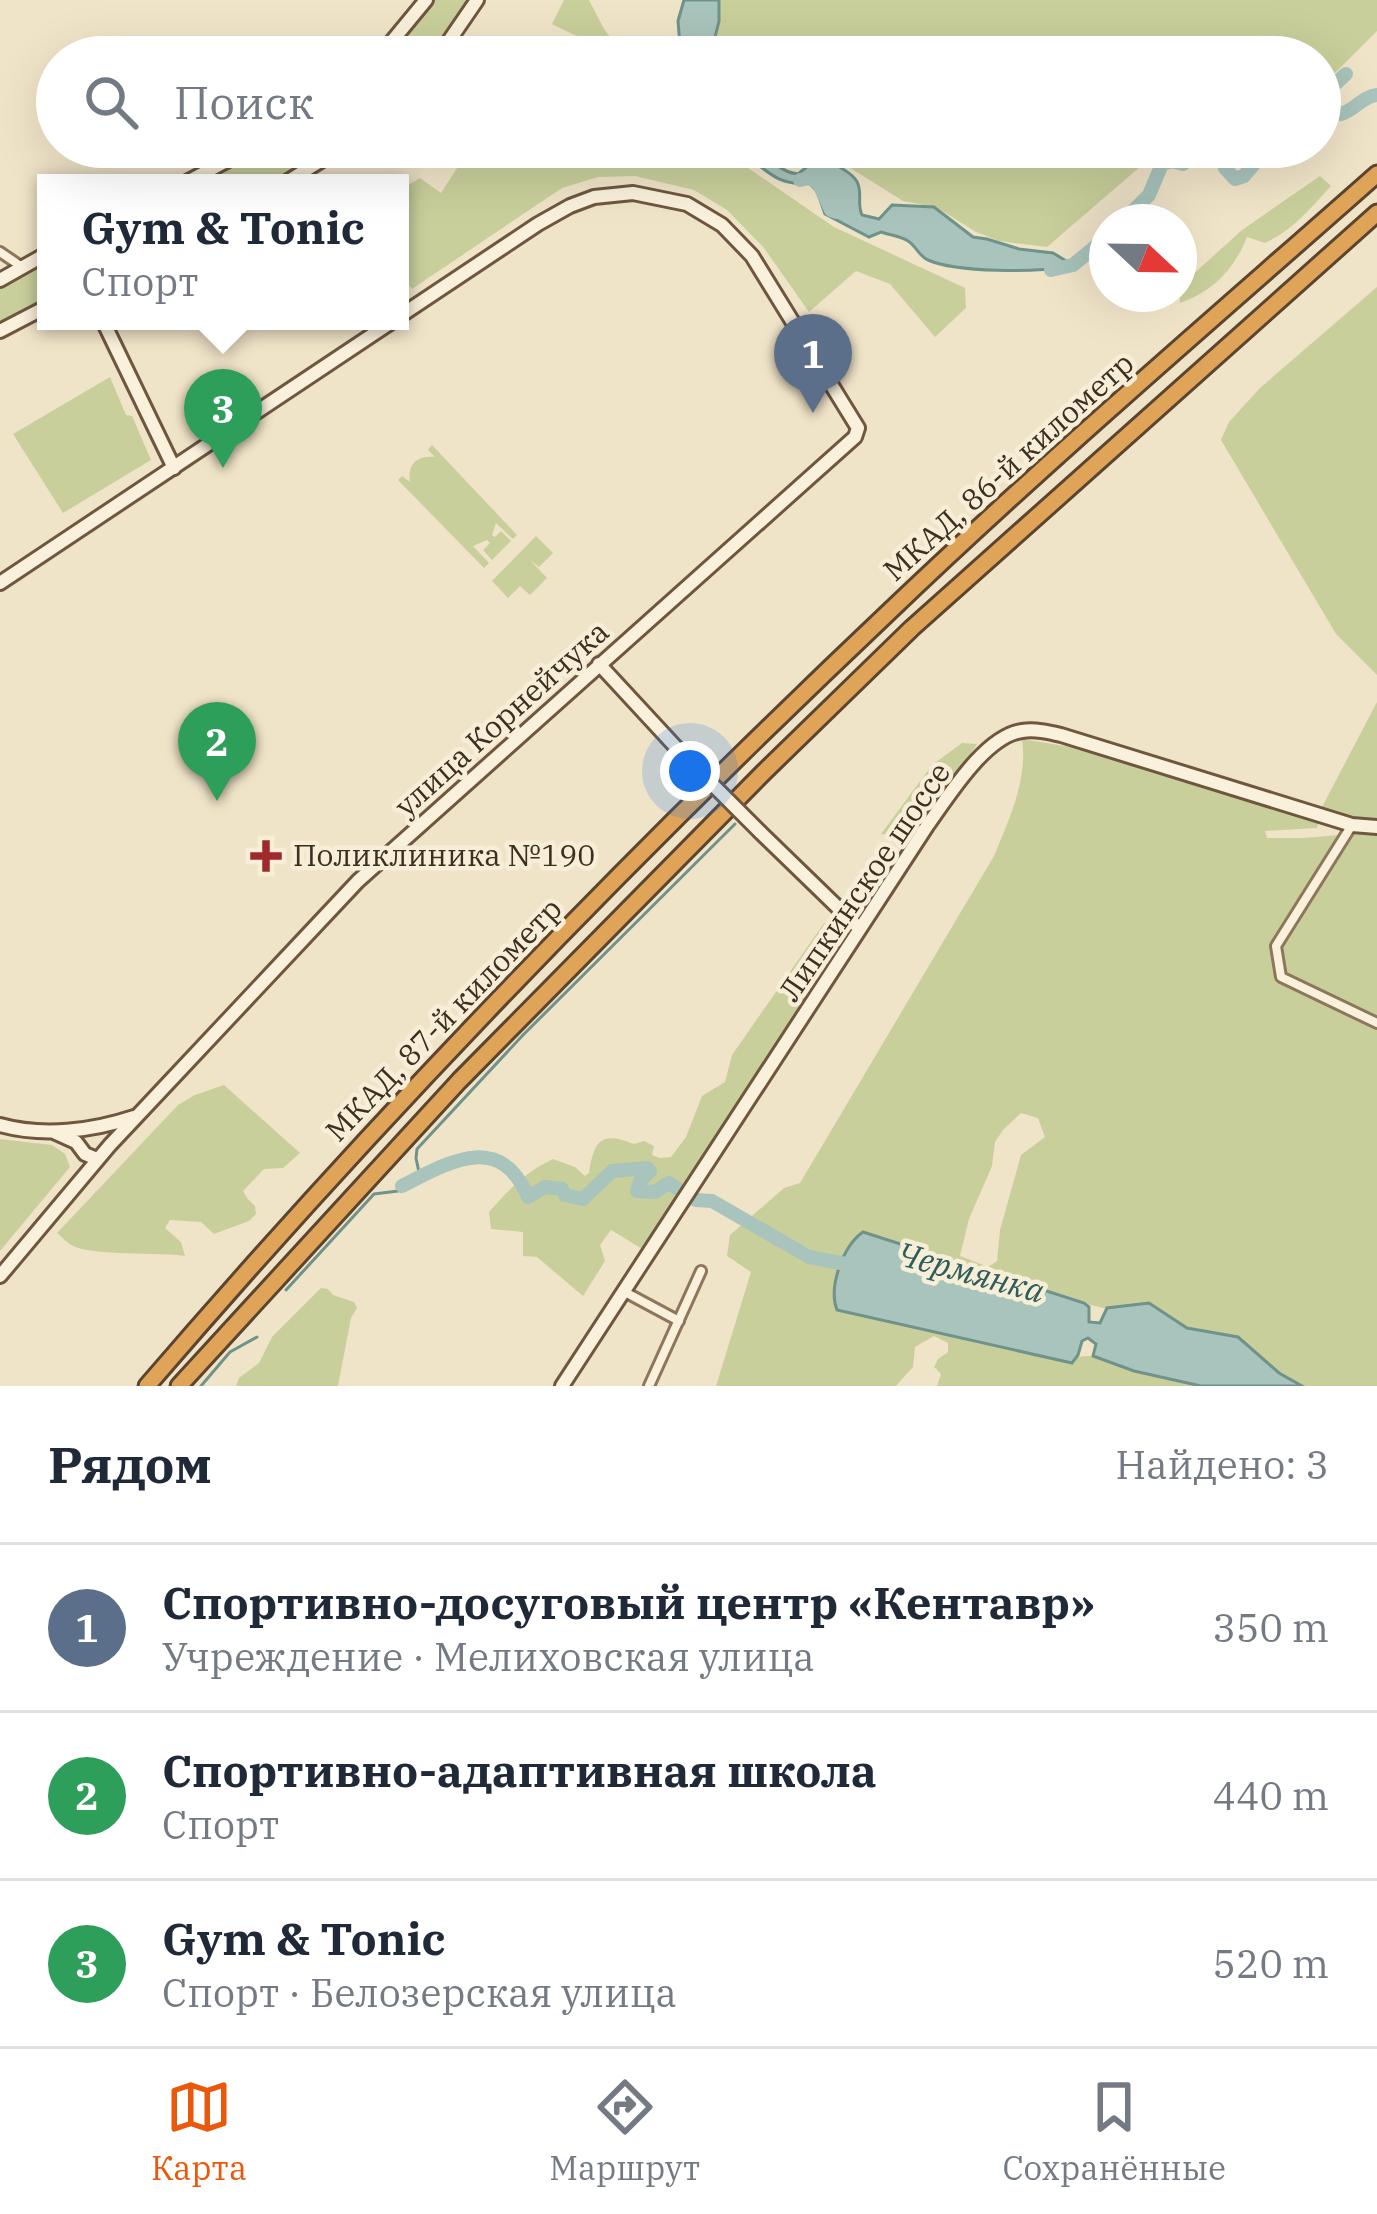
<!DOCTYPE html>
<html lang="ru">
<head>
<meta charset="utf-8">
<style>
  body { margin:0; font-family:"IBM Plex Serif",serif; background:#f6f6f7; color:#1f2937 }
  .compass { position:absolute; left:1089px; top:204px; width:108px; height:108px; border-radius:50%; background:#fff; box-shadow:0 12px 48px #0002; rotate:112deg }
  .you { position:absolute; left:690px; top:771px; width:42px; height:42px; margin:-30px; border:9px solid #fff; border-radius:50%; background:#1a73e8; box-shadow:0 0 0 18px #1a73e833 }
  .badge { display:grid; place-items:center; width:78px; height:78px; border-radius:50%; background:#ea580c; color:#fff; font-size:39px; font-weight:700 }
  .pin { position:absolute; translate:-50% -99px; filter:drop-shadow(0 3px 6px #0008) }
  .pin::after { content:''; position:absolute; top:63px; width:42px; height:36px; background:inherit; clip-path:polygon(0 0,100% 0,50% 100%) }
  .popup { position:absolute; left:37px; top:174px; width:372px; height:156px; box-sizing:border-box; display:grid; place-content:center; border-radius:0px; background:#fff; filter:drop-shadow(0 3px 9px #0005); font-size:39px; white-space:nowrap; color:#747a83 }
  .popup b { font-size:45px; color:#1f2937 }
  .popup::after { content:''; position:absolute; left:50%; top:100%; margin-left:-24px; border:24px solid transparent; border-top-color:#fff }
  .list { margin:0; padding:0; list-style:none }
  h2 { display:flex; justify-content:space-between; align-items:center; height:156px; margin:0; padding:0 48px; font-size:51px }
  h2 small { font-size:39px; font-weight:400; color:#747a83 }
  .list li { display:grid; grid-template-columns:78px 1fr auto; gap:36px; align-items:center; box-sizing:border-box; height:168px; padding:0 48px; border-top:3px solid #e0e1e3 }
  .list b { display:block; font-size:45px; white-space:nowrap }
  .list p { margin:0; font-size:39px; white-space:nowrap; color:#747a83 }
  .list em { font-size:39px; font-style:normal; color:#747a83 }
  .icon { flex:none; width:66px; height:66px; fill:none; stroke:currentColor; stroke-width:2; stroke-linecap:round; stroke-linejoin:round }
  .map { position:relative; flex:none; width:1377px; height:1386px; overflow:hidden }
  .search { position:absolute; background:#fff; box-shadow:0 12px 48px #0002; left:36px; right:36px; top:36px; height:132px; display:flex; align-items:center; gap:30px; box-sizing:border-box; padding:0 42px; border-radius:66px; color:#747a83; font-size:45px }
  .sheet { height:660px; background:#fff }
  nav { display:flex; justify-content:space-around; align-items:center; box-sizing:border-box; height:168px; border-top:3px solid #e0e1e3; background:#fff; font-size:33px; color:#747a83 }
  nav a { display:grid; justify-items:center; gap:6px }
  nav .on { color:#ea580c }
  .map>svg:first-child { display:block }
  .green { fill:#c9cf9b; fill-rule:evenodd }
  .water { fill:#a9c4bc; stroke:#6f938a; stroke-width:3 }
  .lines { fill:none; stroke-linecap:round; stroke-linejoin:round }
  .stream { stroke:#6f938a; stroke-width:3 }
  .river { stroke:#a9c4bc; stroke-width:14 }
  .street-casing { stroke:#8d765c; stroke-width:14 }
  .secondary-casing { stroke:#6f573f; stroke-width:18 }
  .highway-casing { stroke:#5b4430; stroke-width:21 }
  .street { stroke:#faf1dc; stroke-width:8 }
  .secondary { stroke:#faf1dc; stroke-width:12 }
  .highway { stroke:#e0a458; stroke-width:15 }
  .secondary-bridge-casing { stroke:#6f573f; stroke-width:18; stroke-linecap:butt }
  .secondary-bridge { stroke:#faf1dc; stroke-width:12 }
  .poi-dot { fill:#9e2a2b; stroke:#f7eed8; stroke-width:4.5 }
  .labels { text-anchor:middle; stroke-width:9; stroke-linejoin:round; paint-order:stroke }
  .street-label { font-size:30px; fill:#3d2e20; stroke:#f7eed8 }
  .poi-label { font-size:30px; fill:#3d2e20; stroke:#f7eed8; text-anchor:start }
  .water-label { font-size:33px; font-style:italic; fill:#2f5d5a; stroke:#f7eed8 }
</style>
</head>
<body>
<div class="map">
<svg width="1377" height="1386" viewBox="0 0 1377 1386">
  <rect width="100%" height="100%" fill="#f0e4c8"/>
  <g class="green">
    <path d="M 435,0 L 469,0 L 429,57 L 389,57 Z"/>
    <path d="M 564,0 L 589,0 L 604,29 L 616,45 L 606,48 L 615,48 L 624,57 L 605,57 L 601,48 L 552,24 Z"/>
    <path d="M 719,0 L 1377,0 L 1377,31 L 1320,88 L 1320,57 L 710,57 L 719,21 Z"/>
    <path d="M 269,147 L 330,147 L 268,183 L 200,183 Z"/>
    <path d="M 450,147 L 727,147 L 735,159 L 834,227 L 965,288 L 966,308 L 935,337 L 890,284 L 856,271 L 809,312 L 764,248 L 727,210 L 694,190 L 635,176 L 598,177 L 562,188 L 412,289 L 400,272 L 400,190 L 420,178 L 441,193 L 461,162 Z"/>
    <path d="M 817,147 L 1163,147 L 1047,247 L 999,241 L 976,232 L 936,207 L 903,201 Z"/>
    <path d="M 1320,176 L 1331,186 C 1311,208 1292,231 1265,243 L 1247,237 C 1235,268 1213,292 1180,303 L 1179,287 L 1242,230 Z"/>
    <path d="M 46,263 L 46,298 L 0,322 L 0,287 Z"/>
    <path d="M 1377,287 L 1377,675 L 1336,634 L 1221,440 L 1229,422 L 1260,388 Z"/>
    <path d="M 110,377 L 126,415 L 132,416 L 151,460 L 63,513 L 13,434 Z"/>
    <path d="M 432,445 L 517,535 L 513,539 L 496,523 L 492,535 L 495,537 L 501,531 L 511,541 L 492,560 L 483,550 L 490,543 L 487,540 L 473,546 L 489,563 L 484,568 L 398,480 L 402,476 L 410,482 C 407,464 417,455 435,457 L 428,450 Z"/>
    <path d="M 536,536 L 553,553 L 539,567 L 530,560 L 547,578 L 530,595 L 520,586 L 508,598 L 492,581 Z"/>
    <path d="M 1377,702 L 1377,820 L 1351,817 L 1322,807 Z"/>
    <path d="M 1022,739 L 1083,749 L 1302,814 L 1319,822 L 1317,828 L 1265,831 L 1267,838 L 1303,838 L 1377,832 L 1377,1386 L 1299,1386 L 1185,1328 L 1062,1298 L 913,1252 L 836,1296 L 1076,1357 L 1089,1356 L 1219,1386 L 937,1386 L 941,1374 L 934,1367 L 938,1359 L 948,1352 L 948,1343 L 934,1336 L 915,1347 L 913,1367 L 896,1386 L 716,1386 L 751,1272 L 727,1256 L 730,1235 L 784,1188 L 800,1183 L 994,856 C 1009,820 1028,779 1022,739 ZM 1021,1113 L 1038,1118 L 1045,1137 L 1021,1155 L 1000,1230 L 997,1261 L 988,1267 L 960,1256 L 969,1219 L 992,1166 L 995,1142 L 1003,1130 Z"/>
    <path d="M 962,743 L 977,744 L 914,838 L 881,834 L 932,765 Z"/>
    <path d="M 832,921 L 837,930 L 839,946 L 644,1250 L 611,1230 L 600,1245 L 605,1261 L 583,1296 L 537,1257 L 523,1256 L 523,1232 L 491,1229 L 489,1212 C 508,1190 527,1171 553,1159 L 575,1167 L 585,1176 L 589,1173 C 594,1140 601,1131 634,1144 L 644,1141 L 654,1146 L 652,1155 L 660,1158 L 671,1157 L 686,1137 L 702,1096 L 725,1082 L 732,1055 L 824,923 Z"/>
    <path d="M 224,1085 L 300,1153 L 283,1168 L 264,1169 L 243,1191 L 247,1198 L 255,1206 L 256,1214 L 249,1221 L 214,1234 L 201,1222 L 170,1220 L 165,1228 L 181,1242 L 185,1256 C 158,1252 94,1256 73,1246 C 67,1243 62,1237 57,1233 L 178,1105 L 195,1095 Z"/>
    <path d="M 0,1139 L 52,1145 L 65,1154 L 70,1167 L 0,1251 Z"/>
    <path d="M 321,1288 L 328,1289 L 333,1295 L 354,1302 L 357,1308 L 351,1318 L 338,1386 L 236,1386 L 239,1378 L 259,1363 L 272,1337 Z"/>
  </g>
  <g class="water">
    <path d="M 684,0 L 719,0 L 719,21 L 710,57 L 681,57 L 678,21 Z"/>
    <path d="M 733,147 L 751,147 L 757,151 L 771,147 C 769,163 783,172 798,174 L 808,166 L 806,158 L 786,147 C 802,149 853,168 858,184 C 862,195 857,204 862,215 L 879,219 L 892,205 L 934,207 L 973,237 L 987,239 L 1019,249 L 1053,253 L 1068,262 L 1068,267 C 1035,272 958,273 928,260 C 919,256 916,246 908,241 C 901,236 889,235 881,232 L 869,237 L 825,214 L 817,191 L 809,183 C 772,187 764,164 733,147 Z"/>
    <path d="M 863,1232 L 1084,1303 L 1089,1307 L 1089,1322 L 1100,1323 L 1107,1308 L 1149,1303 L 1187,1328 L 1238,1337 L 1279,1373 L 1302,1386 L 1201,1386 L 1134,1371 L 1093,1356 L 1096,1344 L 1088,1338 L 1082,1341 L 1078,1355 L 1072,1363 L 837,1310 C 828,1287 843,1246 863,1232 Z"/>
  </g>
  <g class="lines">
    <g class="stream">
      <path d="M 420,1177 L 416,1158 L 417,1149 L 523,1035 L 735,824"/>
      <path d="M 286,1290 L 374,1194 L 398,1191 L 402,1186"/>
      <path d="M 201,1386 L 230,1352 L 257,1337"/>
    </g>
    <g class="river">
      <path d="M 1323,101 L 1321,97 L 1346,74"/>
      <path d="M 1320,105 L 1323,101 L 1341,114 C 1355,110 1363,96 1377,95"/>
      <path d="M 1218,147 L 1225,168 L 1235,179 L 1244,176 L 1268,147"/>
      <path d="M 800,180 L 810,178 L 819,184 L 831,210 L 837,212"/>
      <path d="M 1122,222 L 1149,195 L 1162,164 L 1172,161 L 1183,164 L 1202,147"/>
      <path d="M 1051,270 L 1073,265 L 1107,237"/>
      <path d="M 402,1186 C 449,1162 500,1131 528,1197 L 545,1187 L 562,1189 L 565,1195 L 583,1199 L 612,1171 L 647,1168 L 650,1171 L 640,1181 L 637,1191 L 655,1192 L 669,1183 L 678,1189"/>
      <path d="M 696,1200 L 712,1201 L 809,1257 L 856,1266"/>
    </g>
    <defs>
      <g id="street">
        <path d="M 0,252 L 22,267"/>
        <path d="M 1352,825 L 1276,946 L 1281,977 L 1377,1023"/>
        <path d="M 623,1291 L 679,1321"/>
        <path d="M 649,1386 L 701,1271"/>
      </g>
      <g id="secondary">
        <path d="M 379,57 L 426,0"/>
        <path d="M 438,57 L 477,0"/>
        <path d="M 185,183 L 253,147"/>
        <path d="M 285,183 L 343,147"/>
        <path d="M 0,280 L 46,254"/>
        <path d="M 103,321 L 174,468"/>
        <path d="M 0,331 L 46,307"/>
        <path d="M 0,583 L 393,321"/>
        <path d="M 599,664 L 685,757"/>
        <path d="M 760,832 L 859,928"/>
        <path d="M 0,1125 C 43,1137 92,1131 134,1117"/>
        <path d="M 56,1133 L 76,1142 L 85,1154 L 97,1159"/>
        <path d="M 0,1276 L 110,1145 L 358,881 L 855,437 L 858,428 L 752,256 L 722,225 L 687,204 L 633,193 L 594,197 L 570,206 L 538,224 L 400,316"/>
        <path d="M 562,1386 L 927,826 C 948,797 985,736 1022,731 C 1035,729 1048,732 1061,735 L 1352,825 L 1377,827"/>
      </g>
      <g id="highway">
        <path d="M 147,1386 C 381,1114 631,856 892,609 C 1049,459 1214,318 1377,174"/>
        <path d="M 179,1386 L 459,1081 L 764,772 L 912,628 L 1377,213"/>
      </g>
    </defs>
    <use href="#street" class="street-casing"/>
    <use href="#secondary" class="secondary-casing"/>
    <use href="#highway" class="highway-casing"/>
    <use href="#street" class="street"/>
    <use href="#secondary" class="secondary"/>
    <use href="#highway" class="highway"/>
    <defs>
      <path id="secondary-bridge" d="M 685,757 L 760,832"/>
    </defs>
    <use href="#secondary-bridge" class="secondary-bridge-casing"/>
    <use href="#secondary-bridge" class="secondary-bridge"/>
  </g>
  <path class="poi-dot" d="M260 838h12v12h12v12h-12v12h-12v-12h-12v-12h12z"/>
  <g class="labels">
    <g class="street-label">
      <text transform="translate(1009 467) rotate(-42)" y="10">МКАД, 86-й километр</text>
      <text transform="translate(502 719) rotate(-42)" y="10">улица Корнейчука</text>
      <text transform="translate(865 882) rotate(-56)" y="10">Липкинское шоссе</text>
      <text transform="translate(444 1020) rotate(-46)" y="10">МКАД, 87-й километр</text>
    </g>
    <g class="poi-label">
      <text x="293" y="866">Поликлиника №190</text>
    </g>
    <g class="water-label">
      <text transform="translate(971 1272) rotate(15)" y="12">Чермянка</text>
    </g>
  </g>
</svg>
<svg class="compass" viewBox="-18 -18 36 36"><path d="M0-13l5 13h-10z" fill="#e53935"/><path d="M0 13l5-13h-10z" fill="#747a83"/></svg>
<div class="you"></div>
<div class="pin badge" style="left:813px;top:413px;background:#5c6f8a">1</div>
<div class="pin badge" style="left:217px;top:801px;background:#2e9e5b">2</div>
<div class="pin badge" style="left:223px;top:468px;background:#2e9e5b">3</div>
<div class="popup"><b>Gym &amp; Tonic</b>Спорт</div>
<div class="search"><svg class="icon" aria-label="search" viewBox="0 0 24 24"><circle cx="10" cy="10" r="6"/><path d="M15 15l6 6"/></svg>Поиск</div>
</div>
<section class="sheet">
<h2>Рядом<small>Найдено: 3</small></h2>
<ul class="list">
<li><span class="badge" style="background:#5c6f8a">1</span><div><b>Спортивно-досуговый центр «Кентавр»</b><p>Учреждение · Мелиховская улица</p></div><em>350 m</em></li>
<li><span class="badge" style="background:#2e9e5b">2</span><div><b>Спортивно-адаптивная школа</b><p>Спорт</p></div><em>440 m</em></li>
<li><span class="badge" style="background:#2e9e5b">3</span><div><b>Gym &amp; Tonic</b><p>Спорт · Белозерская улица</p></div><em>520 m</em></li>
</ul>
</section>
<nav>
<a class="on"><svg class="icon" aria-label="map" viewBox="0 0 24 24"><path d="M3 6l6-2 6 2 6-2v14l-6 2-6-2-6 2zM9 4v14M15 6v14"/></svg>Карта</a>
<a><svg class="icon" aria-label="directions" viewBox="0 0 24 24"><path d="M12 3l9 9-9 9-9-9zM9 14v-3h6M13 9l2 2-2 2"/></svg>Маршрут</a>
<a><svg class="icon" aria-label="saved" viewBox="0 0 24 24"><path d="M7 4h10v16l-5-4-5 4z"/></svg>Сохранённые</a>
</nav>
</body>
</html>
